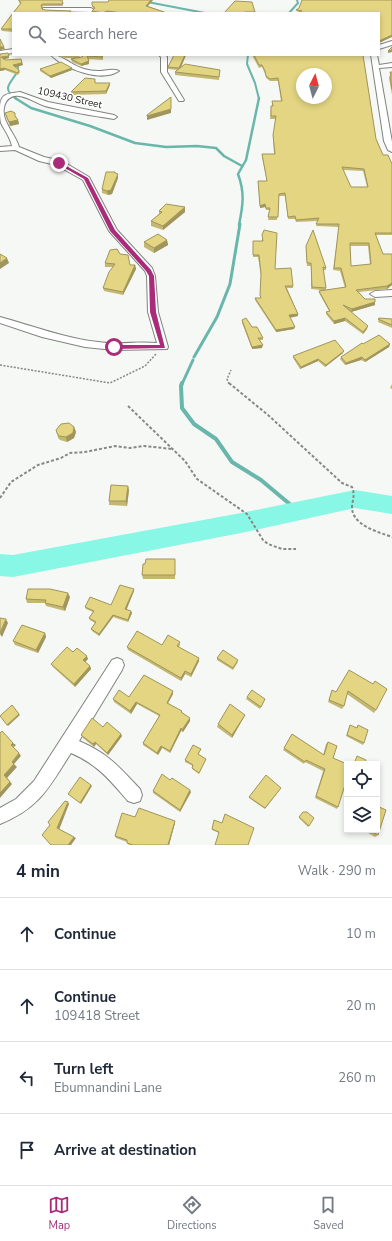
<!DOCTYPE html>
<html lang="en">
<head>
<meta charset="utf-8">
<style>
  body { margin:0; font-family:"Nunito Sans",sans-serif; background:#f6f6f7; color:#1f2937 }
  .controls { position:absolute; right:12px; bottom:12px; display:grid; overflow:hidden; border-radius:0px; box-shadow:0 2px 6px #0003 }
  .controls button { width:36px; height:36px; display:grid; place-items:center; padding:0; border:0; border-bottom:1px solid #e0e1e3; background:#fff; color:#1f2937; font:20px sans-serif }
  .compass { position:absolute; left:296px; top:68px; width:36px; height:36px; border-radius:50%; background:#fff; box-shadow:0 2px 6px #0003; rotate:6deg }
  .stop { position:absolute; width:12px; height:12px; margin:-9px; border:3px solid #aa2b7a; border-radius:50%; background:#fff }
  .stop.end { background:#aa2b7a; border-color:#fff; box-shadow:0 1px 4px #0008 }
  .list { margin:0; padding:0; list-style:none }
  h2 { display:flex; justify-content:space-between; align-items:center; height:52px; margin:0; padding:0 16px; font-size:17px }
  h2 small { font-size:13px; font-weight:400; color:#747a83 }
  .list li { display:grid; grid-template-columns:26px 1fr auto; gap:12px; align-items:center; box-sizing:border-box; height:72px; padding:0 16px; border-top:1px solid #e0e1e3 }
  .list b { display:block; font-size:15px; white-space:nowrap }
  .list p { margin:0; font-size:13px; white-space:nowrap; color:#747a83 }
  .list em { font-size:13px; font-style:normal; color:#747a83 }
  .icon { flex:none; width:22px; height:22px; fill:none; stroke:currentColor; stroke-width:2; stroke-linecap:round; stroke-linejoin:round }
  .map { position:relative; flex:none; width:392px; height:845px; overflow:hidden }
  .search { position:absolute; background:#fff; box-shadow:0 2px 6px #0003; left:12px; right:12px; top:12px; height:44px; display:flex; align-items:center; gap:10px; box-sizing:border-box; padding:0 14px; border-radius:0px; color:#747a83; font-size:15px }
  .sheet { height:340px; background:#fff }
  nav { display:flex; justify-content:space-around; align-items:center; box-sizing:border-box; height:56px; border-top:1px solid #e0e1e3; background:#fff; font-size:11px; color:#747a83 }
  nav a { display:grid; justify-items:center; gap:2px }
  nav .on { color:#aa2b7a }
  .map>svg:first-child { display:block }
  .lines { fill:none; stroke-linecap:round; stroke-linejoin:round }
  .stream-far3 { stroke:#69b6aa; stroke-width:2 }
  .stream-far2 { stroke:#69b6aa; stroke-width:2.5 }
  .stream-far1 { stroke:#69b6aa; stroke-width:3 }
  .stream { stroke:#69b6aa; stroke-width:4 }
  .river { fill:#89f7e6; fill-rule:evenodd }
  .street-casing { stroke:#818380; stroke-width:2 }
  .path-far1 { stroke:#878886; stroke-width:1.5; stroke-dasharray:2 1.5; stroke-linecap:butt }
  .path { stroke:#878886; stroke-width:2; stroke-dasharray:3 2; stroke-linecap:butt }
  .street { fill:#fff; fill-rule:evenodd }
  .wall { fill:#c4b771; fill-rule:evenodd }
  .shaded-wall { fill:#a0955c }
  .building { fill:#e4d583; stroke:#a0955c; fill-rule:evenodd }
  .route { fill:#aa2b7a }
  .labels { text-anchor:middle; stroke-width:3; stroke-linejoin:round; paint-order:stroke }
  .far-street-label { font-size:10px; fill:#1f1f1e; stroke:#fff }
</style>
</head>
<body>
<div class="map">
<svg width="392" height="845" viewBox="0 0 392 845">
  <rect width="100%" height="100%" fill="#f6f8f5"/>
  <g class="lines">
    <g class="stream-far3">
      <path d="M 137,0 L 205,13"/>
      <path d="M 289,13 L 298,3 L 297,0"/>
      <path d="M 248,55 L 247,64 L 255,83 L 259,99"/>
      <path d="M 17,99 C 0,88 11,84 17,72 C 18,69 18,65 19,62"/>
    </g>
    <g class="stream-far2">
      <path d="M 15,98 L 31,108 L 90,126 L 135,143 L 166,147 L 197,146 L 216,148 L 224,156 L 242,166"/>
      <path d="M 239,225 C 243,205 245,193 238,174 L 246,160 L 259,98"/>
    </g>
    <g class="stream-far1">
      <path d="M 194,357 L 217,317 L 230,284 L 240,224"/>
      <path d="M 182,384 L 193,360"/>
    </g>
    <path class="stream" d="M 182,383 L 181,386 L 182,408 L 194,424 L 216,439 L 232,462 L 261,480 L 298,511"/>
    <path class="river" d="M 355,490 L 392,496 L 392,514 L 355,508 L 241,533 L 13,577 L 0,576 L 0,554 L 13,555 L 241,513 Z"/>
    <defs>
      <g id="street">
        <path d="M 43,8 L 91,8 L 94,10 L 91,12 L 45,11 L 43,10 Z"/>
        <path d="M 392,41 L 392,45 L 379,49 L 379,45 Z"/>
        <path d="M 13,49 L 13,53 L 0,55 L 0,51 Z"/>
        <path d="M 51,55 C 59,55 64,59 71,63 C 79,68 88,71 98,71 C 104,71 114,68 119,71 C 101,83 65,69 51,55 Z"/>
        <path d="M 76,55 L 84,55 L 85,56 L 82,58 Z"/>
        <path d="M 159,55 L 165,55 L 167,57 L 167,72 L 184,100 L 183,101 L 179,101 L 161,72 L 161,57 Z"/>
        <path d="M 371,55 L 377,55 L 379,65 L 392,63 L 392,67 L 379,68 L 392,142 L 392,152 L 388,150 L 384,141 Z"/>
        <path d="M 20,92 L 48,102 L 114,115 L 117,117 L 114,119 C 91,115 67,112 45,106 C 36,103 28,97 19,96 C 11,95 5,100 4,108 C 1,121 16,135 19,147 L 44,157 L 62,161 L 89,177 L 117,230 L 152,268 L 155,276 L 158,312 L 168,347 L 167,349 L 114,350 L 85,347 L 42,337 L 0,323 L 0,317 C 33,326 64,338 98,342 C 118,345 137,341 157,343 L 148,312 L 147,276 L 145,271 L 109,231 L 83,180 L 56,165 L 39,161 L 15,150 L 0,151 L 0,147 L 12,146 C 10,137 5,131 1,123 C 0,119 0,114 0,110 C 0,94 5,94 20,92 Z"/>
        <path d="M 392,290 L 392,296 L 375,297 L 370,294 L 375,291 Z"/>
        <path d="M 117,658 L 122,660 L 124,665 L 122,670 L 79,741 C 109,754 118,766 140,789 L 142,795 L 140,801 L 134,803 L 128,801 C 109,779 98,765 71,753 C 49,787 40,808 0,824 L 0,808 L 16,799 L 34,781 L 112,660 Z"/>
      </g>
    </defs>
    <use href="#street" class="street-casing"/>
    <g class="path-far1">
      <path d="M 0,365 L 110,383 L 145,366 L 156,354"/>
      <path d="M 229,384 L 227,379 L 231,370"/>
    </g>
    <g class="path">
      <path d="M 229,383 L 268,415 L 342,483 L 352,487 C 355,494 353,499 352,506 C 351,525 378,532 392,537"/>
      <path d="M 128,406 L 185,461 L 197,479 L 247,514 L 263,540 L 268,544 L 282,549 L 296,549"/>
      <path d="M 0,498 L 11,482 L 38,465 L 61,458 L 70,453 L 85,452 L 115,446 L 130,448 L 144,446 L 172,449"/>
    </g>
    <use href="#street" class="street"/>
  </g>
  <g class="wall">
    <path d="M 18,0 L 62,0 L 63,6 L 43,6 L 42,9 L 45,10 L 71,11 L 71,13 L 13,13 L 20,4 Z"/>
    <path d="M 153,0 L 148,6 L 167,13 L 92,13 L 92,11 L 94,9 L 92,7 L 92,5 L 108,2 Z"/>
    <path d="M 235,1 L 255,12 L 255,13 L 224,13 Z"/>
    <path d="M 13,13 L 13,32 L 2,31 L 1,29 Z"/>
    <path d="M 0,54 L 9,56 L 9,58 L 4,59 L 5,60 L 21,59 L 23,65 L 15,67 L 19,70 L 20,72 L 18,75 L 5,70 L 0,71 Z"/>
    <path d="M 58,55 L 78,55 L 80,57 L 82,57 L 84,55 L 103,57 L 103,60 L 88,59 L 89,64 L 81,66 L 72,62 L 71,59 L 75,58 L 65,58 Z"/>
    <path d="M 174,55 L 186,55 L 181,68 L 220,70 L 219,80 L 175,75 L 175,72 L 177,70 L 168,69 L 168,67 Z"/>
    <path d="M 252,55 L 363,55 L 376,139 L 383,155 L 392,164 L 392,235 L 376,235 L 392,285 L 387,289 L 359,292 L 365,299 L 375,302 L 375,305 L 351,312 L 350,311 L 367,329 L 363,334 L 345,321 L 334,324 L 326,314 L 326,312 L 329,311 L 319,293 L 319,291 L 321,290 L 311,289 L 311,266 L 307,266 L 306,246 L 326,268 L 326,270 L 323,270 L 326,288 L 326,290 L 345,288 L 340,271 L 333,270 L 339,227 L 316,226 L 318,221 L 296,222 L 295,219 L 288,219 L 285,196 L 278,196 L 277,220 L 268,220 L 270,210 L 266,210 L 265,207 L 260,208 L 258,181 L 267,181 L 262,157 L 262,154 L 274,154 L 273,138 L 276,119 L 270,119 L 271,106 L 272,106 L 272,101 L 281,101 L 278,81 L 270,81 L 266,78 L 265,74 L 262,67 L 259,68 ZM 343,170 L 363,171 L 367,187 L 351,187 ZM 350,246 L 368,246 L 370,265 L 351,266 Z"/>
    <path d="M 72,68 L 72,70 L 51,78 L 40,71 L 40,69 Z"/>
    <path d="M 390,72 L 392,72 L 392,95 L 389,78 L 390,76 Z"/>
    <path d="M 95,79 L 95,83 L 110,85 L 106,94 L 71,95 L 71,92 Z"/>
    <path d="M 5,113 L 16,117 L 18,120 L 19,124 L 10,126 L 6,117 Z"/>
    <path d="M 115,173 L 118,178 L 112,194 L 108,195 L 102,193 L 102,189 Z"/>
    <path d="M 159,211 L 185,212 L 163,230 L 151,226 L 151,221 L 159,214 Z"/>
    <path d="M 262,235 L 275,269 L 293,286 L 293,288 L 287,288 L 298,314 L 298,316 L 290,317 L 294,329 L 276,332 L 255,300 L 255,298 L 260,298 L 261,276 L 258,257 L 253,257 L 253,241 L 262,241 Z"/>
    <path d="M 167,240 L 168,245 L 154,253 L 144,247 L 144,242 Z"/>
    <path d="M 120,254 L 130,265 L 135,265 L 136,269 L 123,295 L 104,291 L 103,288 L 113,267 L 105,267 L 105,263 Z"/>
    <path d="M 379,318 L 392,319 L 392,328 L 378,322 Z"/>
    <path d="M 242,320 L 252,327 L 263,338 L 263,340 L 260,340 L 262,348 L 252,349 L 242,323 Z"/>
    <path d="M 363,344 L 390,344 L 389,347 L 365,362 L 361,360 L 345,365 L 340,359 L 341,357 Z"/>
    <path d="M 343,353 L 325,367 L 318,361 L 300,369 L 293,358 L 293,356 Z"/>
    <path d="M 392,384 L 392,389 L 390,388 Z"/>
    <path d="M 74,427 L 76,432 L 74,438 L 67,442 L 60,440 L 58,438 L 57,433 Z"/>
    <path d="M 129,490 L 127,506 L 109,505 L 109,501 Z"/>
    <path d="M 175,559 L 175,579 L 143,579 L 142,575 L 145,564 Z"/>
    <path d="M 134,589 L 134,591 L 126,609 L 132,613 L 128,622 L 113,617 L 99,636 L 92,631 L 91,629 L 95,623 L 90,620 L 89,618 L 93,612 L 86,609 L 85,607 L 111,605 Z"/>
    <path d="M 70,597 L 65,611 L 46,606 L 45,603 L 27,603 L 26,599 Z"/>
    <path d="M 45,633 L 46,637 L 38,653 L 15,645 L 13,641 Z"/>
    <path d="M 180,642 L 180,645 L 179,647 L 199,661 L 191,677 L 185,674 L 181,681 L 128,650 L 127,647 L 162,645 Z"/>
    <path d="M 73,652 L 88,659 L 85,662 L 90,666 L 91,669 L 75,687 L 53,667 L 51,664 Z"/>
    <path d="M 217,658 L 238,662 L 233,670 L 217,660 Z"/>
    <path d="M 375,681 L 376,710 L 374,713 L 347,694 L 344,706 L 342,709 L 328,702 L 332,690 L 336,692 L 373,684 Z"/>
    <path d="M 173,694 L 168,703 L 182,712 L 190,721 L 183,732 L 181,731 L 170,753 L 162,748 L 158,755 L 143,745 L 143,743 L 159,716 L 137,704 L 131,714 L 114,702 L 113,699 Z"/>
    <path d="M 247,697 L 265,699 L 260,709 L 246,699 Z"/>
    <path d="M 245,715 L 244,717 L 232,738 L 217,727 L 218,724 Z"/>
    <path d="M 350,725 L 356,728 L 358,725 L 364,743 L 363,745 L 346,736 Z"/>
    <path d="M 103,727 L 122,736 L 108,755 L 96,744 L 94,747 L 83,738 L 81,735 Z"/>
    <path d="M 292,734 L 323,755 L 326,744 L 328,742 L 333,758 L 347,764 L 347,785 L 345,784 L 338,807 L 337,809 L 315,798 L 323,771 L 305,762 L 304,764 L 283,750 Z"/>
    <path d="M 201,749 L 198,755 L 206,759 L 199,774 L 192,769 L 193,766 L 185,762 L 185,760 Z"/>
    <path d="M 170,780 L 191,792 L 180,812 L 153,793 L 153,791 Z"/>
    <path d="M 281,788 L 265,809 L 249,798 L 249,797 Z"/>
    <path d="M 303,812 L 309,826 L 308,827 L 299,818 Z"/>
    <path d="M 135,817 L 175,821 L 175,823 L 169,845 L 129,845 L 127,843 L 127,842 L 116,838 L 115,836 Z"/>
    <path d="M 214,820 L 222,823 L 219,833 L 212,830 Z"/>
    <path d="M 363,830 L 377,830 L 378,835 L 375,837 Z"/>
  </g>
  <g class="shaded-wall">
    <path d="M 151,0 L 153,0 L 146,8 L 146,6 Z"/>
    <path d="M 392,35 L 392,37 L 379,43 L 379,41 Z"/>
    <path d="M 0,47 L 4,47 L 5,49 L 0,50 Z"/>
    <path d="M 392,50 L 392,52 L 388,53 L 388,51 Z"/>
    <path d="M 185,55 L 186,55 L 179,71 L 179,68 Z"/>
    <path d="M 9,56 L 9,58 L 2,60 L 1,57 Z"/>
    <path d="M 89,61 L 89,64 L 81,66 L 81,64 Z"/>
    <path d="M 22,63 L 23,65 L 13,68 L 13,65 Z"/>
    <path d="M 4,68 L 5,70 L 0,71 L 0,69 Z"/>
    <path d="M 72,68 L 72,70 L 51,78 L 50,76 Z"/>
    <path d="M 110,83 L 110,85 L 106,94 L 106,91 Z"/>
    <path d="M 171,97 L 171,113 L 147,120 L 147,116 Z"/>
    <path d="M 18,120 L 19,124 L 10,126 L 9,122 Z"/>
    <path d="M 118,174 L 118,178 L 112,194 L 108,195 L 107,191 Z"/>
    <path d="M 265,204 L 265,207 L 260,208 L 260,206 Z"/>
    <path d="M 185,207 L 185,212 L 163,230 L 163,226 Z"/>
    <path d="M 167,240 L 168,245 L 154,253 L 154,248 Z"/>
    <path d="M 7,258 L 9,263 L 0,269 L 0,263 Z"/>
    <path d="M 135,265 L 136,269 L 123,295 L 123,292 Z"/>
    <path d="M 392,283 L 392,285 L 387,289 L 387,286 Z"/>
    <path d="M 375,302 L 375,305 L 351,312 L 352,309 Z"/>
    <path d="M 298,314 L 298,316 L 289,318 L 289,315 Z"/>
    <path d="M 345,318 L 345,321 L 334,324 L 334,321 Z"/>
    <path d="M 368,326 L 367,329 L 363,334 L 363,332 Z"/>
    <path d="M 295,327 L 294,329 L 276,332 L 276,330 Z"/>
    <path d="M 390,344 L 389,347 L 365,362 L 365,360 Z"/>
    <path d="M 263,345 L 262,348 L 252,349 L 252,347 Z"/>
    <path d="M 344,351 L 343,353 L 325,367 L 326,365 Z"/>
    <path d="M 362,357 L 361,360 L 345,365 L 346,363 Z"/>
    <path d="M 318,359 L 318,361 L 300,369 L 301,367 Z"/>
    <path d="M 74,427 L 76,432 L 74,438 L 67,442 L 66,437 Z"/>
    <path d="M 128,486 L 129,490 L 127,506 L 126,501 Z"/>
    <path d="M 134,589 L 134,591 L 126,611 L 125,609 Z"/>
    <path d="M 68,593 L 70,597 L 65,611 L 63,607 Z"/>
    <path d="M 131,611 L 132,613 L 128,622 L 128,620 Z"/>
    <path d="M 113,615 L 113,617 L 99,636 L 99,634 Z"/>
    <path d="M 6,619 L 8,623 L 2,637 L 0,634 Z"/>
    <path d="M 45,633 L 46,637 L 38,653 L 36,650 Z"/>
    <path d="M 87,656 L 88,659 L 84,663 L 83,660 Z"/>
    <path d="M 199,658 L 199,661 L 191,677 L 191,674 Z"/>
    <path d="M 90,666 L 91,669 L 75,687 L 74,684 Z"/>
    <path d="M 185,671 L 185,674 L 181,681 L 181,678 Z"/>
    <path d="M 173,691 L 173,694 L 167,705 L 167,703 Z"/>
    <path d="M 136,702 L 137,704 L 131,714 L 130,711 Z"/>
    <path d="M 19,714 L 20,715 L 8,726 L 7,725 Z"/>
    <path d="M 245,715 L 244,717 L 232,738 L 232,735 Z"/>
    <path d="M 190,718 L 190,721 L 183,732 L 182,730 Z"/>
    <path d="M 181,728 L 181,731 L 170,753 L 170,751 Z"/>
    <path d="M 121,734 L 122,736 L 108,755 L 107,753 Z"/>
    <path d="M 95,742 L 96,744 L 94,747 L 93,744 Z"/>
    <path d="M 13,743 L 16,745 L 14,747 L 11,745 Z"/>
    <path d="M 161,746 L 162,748 L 158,755 L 157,753 Z"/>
    <path d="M 19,753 L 21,756 L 14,764 L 12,762 Z"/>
    <path d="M 14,764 L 17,767 L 7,778 L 12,784 L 0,798 L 0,793 L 4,775 Z"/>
    <path d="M 91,785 L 92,786 L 81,804 L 80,803 Z"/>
    <path d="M 190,790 L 191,792 L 180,812 L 180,810 Z"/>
    <path d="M 68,802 L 69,804 L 59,830 L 57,828 Z"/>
    <path d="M 175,821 L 175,823 L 169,845 L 168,845 Z"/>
    <path d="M 74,837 L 76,838 L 71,845 L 68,845 Z"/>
  </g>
  <g class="building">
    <path d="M 19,0 L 62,0 L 63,4 L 43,4 L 41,5 L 42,9 L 45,10 L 71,11 L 68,13 L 13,13 L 21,3 Z"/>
    <path d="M 109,0 L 151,0 L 146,6 L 167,13 L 122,13 L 107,11 L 103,13 L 92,11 L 95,8 L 92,5 L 92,2 L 108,2 Z"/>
    <path d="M 302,0 L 392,0 L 392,35 L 379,41 L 379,13 L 295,13 L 302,11 L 296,10 L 299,8 Z"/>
    <path d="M 235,1 L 252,2 L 255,12 L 245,12 L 243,13 L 224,13 Z"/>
    <path d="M 13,13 L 13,29 L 1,29 Z"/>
    <path d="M 0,39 L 4,47 L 0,47 Z"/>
    <path d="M 392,47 L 392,50 L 388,51 Z"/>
    <path d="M 8,53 L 9,56 L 1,57 L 5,60 L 21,59 L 22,63 L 13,65 L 19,70 L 18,73 L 4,68 L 0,69 L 0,54 Z"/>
    <path d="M 84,55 L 98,55 L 103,57 L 87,56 L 89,61 L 81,64 L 71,59 L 82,57 Z"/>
    <path d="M 174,55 L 185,55 L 179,68 L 168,67 Z"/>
    <path d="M 254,55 L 363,55 L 376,139 L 383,155 L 388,155 L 392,164 L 392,233 L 375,233 L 383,254 L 392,254 L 392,283 L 387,286 L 356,290 L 365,299 L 375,299 L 375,302 L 352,309 L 343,305 L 368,326 L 363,332 L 345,318 L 334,321 L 326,312 L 330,311 L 319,291 L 346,287 L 341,268 L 334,268 L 339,224 L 316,224 L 319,218 L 296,220 L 295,216 L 288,217 L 285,193 L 279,194 L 278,217 L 268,217 L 270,208 L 266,208 L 265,204 L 260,206 L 258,181 L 267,181 L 262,154 L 275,154 L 273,135 L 276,116 L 271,116 L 271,106 L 273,106 L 272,101 L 282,101 L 278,78 L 270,79 L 266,76 L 265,71 L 262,65 L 259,65 ZM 302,74 L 326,74 L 326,98 L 302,98 ZM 342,167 L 364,169 L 368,187 L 351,187 ZM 350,243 L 369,243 L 371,264 L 351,266 Z"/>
    <path d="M 61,62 L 72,68 L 50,76 L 40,69 Z"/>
    <path d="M 185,64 L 220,70 L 219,77 L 175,72 Z"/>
    <path d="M 390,72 L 392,72 L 392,89 L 390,76 L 391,76 Z"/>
    <path d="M 85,78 L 95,79 L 95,83 L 110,83 L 106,91 L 71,92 Z"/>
    <path d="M 171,97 L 171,109 L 147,116 L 147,115 Z"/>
    <path d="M 11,111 L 15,113 L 15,116 L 18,120 L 9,122 L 5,113 Z"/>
    <path d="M 106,172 L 115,172 L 115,173 L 118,174 L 111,190 L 107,191 L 102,189 Z"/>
    <path d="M 166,204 L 185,207 L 163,226 L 151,221 L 162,212 L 159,211 Z"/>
    <path d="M 264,230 L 277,233 L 275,269 L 291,268 L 293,286 L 285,286 L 298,314 L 289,315 L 295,327 L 276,330 L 255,298 L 261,298 L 260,295 L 261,274 L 259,255 L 253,255 L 253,241 L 263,241 L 262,235 Z"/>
    <path d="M 313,230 L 326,268 L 323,267 L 326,288 L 312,287 L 311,263 L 307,263 L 306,246 Z"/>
    <path d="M 158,234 L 167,240 L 154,248 L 144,242 Z"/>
    <path d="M 117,249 L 120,254 L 128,255 L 130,265 L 135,265 L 123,292 L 103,288 L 109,272 L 115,264 L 105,263 L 110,250 Z"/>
    <path d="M 0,254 L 7,258 L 0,263 Z"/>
    <path d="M 246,318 L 252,327 L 257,327 L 263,338 L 258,338 L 263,345 L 252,347 L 242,320 Z"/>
    <path d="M 379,318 L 392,319 L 392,325 L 378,319 Z"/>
    <path d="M 379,335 L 390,344 L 365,360 L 362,357 L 346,363 L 341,357 L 362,343 L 363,344 Z"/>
    <path d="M 335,340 L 344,351 L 326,365 L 318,359 L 301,367 L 293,356 Z"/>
    <path d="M 69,423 L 74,427 L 73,433 L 66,437 L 59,436 L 57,433 L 56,430 L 61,424 Z"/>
    <path d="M 111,485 L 128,486 L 126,501 L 109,501 Z"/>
    <path d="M 146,559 L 175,559 L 175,575 L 142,575 L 143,564 L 145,564 Z"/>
    <path d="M 120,585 L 134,589 L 125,609 L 131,611 L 128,620 L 113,615 L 99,634 L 91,629 L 96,622 L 89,618 L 94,611 L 85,607 L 90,597 L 111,605 Z"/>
    <path d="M 28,589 L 50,589 L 68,593 L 63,607 L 45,603 L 46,600 L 26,599 Z"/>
    <path d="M 0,618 L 6,619 L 0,633 Z"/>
    <path d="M 22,625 L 45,633 L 36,650 L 13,641 Z"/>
    <path d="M 137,631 L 162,645 L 168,635 L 180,642 L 177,646 L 199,658 L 191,674 L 185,671 L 181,678 L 127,647 Z"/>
    <path d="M 67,647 L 73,652 L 77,648 L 87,656 L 83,660 L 90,666 L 74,684 L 51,664 Z"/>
    <path d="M 223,650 L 238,660 L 233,668 L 217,658 Z"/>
    <path d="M 349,670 L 373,684 L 375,681 L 387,689 L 376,710 L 348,691 L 344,706 L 329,700 L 332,690 L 336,692 Z"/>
    <path d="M 144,675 L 173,691 L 167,703 L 182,711 L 181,712 L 190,718 L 182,730 L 181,728 L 170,751 L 161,746 L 157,753 L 143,743 L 160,715 L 136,702 L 130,711 L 113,699 L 119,690 L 129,697 Z"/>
    <path d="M 252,690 L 265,699 L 261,707 L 247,697 Z"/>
    <path d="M 230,704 L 245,715 L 232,735 L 218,724 Z"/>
    <path d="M 12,705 L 19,714 L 7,725 L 0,716 Z"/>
    <path d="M 92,718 L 103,727 L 107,722 L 121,734 L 107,753 L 95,742 L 93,744 L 81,735 Z"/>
    <path d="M 350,725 L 357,728 L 358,725 L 368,730 L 364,743 L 347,735 Z"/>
    <path d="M 2,731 L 13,743 L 11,745 L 19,753 L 12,762 L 14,764 L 4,775 L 10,782 L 0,793 L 0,733 Z"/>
    <path d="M 292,734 L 324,755 L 328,742 L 337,746 L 333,758 L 347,764 L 347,783 L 346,782 L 338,807 L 316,796 L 325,769 L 306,760 L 305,762 L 284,748 Z"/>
    <path d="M 193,745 L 201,749 L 198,754 L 206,759 L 199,773 L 192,768 L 193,765 L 185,760 Z"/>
    <path d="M 357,756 L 366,760 L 364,764 L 354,764 Z"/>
    <path d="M 162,774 L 170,780 L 172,778 L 190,790 L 180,810 L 153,791 Z"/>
    <path d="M 266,775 L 281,788 L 265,808 L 249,797 Z"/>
    <path d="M 80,777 L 91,785 L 80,803 L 68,794 Z"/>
    <path d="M 65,801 L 68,802 L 57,828 L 74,837 L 68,845 L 51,845 L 42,835 L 50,825 L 48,822 Z"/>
    <path d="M 377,806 L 386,810 L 378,835 L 368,830 L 377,830 Z"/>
    <path d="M 139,808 L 175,821 L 168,845 L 133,845 L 127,843 L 127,840 L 115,836 L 122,813 L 135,817 Z"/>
    <path d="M 303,812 L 307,812 L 314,818 L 309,826 L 299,817 Z"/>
    <path d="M 225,814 L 254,828 L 248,845 L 215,845 L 219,832 L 212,829 L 214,820 L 222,823 Z"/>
  </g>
  <path class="route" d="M 59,162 L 88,178 L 115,230 L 151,270 L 154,276 L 156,312 L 165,348 L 114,349 L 111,347 L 114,345 L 160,345 L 150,312 L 149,276 L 146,271 L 110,231 L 84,179 L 58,164 Z"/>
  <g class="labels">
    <g class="far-street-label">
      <text transform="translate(70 97) rotate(13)" y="4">109430 Street</text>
    </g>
  </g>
</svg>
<div class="controls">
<button><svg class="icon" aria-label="locate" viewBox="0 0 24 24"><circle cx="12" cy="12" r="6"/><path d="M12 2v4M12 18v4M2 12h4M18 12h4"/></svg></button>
<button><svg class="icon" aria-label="layers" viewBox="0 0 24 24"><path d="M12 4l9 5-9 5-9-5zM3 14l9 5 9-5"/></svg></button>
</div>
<svg class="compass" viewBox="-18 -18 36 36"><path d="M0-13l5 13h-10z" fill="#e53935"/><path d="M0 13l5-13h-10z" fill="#747a83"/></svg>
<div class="stop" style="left:114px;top:347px"></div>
<div class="stop end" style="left:59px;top:163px"></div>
<div class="search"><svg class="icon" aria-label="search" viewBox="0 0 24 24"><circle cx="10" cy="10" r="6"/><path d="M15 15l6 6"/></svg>Search here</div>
</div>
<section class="sheet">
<h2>4 min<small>Walk · 290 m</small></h2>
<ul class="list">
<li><svg class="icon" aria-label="ahead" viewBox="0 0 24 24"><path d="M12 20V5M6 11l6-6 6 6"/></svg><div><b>Continue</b></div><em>10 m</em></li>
<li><svg class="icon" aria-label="ahead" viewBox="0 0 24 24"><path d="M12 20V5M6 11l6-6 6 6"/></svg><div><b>Continue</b><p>109418 Street</p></div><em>20 m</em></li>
<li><svg class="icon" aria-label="left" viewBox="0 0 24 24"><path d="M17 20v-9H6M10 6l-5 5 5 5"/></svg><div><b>Turn left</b><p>Ebumnandini Lane</p></div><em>260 m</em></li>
<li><svg class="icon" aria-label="arrive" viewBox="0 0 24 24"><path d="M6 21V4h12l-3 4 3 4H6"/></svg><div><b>Arrive at destination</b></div></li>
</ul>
</section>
<nav>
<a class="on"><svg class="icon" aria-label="map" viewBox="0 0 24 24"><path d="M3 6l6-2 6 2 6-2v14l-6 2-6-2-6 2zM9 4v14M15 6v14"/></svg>Map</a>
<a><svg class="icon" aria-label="directions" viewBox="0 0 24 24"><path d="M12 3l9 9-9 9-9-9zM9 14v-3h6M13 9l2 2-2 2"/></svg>Directions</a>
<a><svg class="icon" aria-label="saved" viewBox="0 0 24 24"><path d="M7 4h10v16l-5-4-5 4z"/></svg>Saved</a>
</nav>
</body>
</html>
